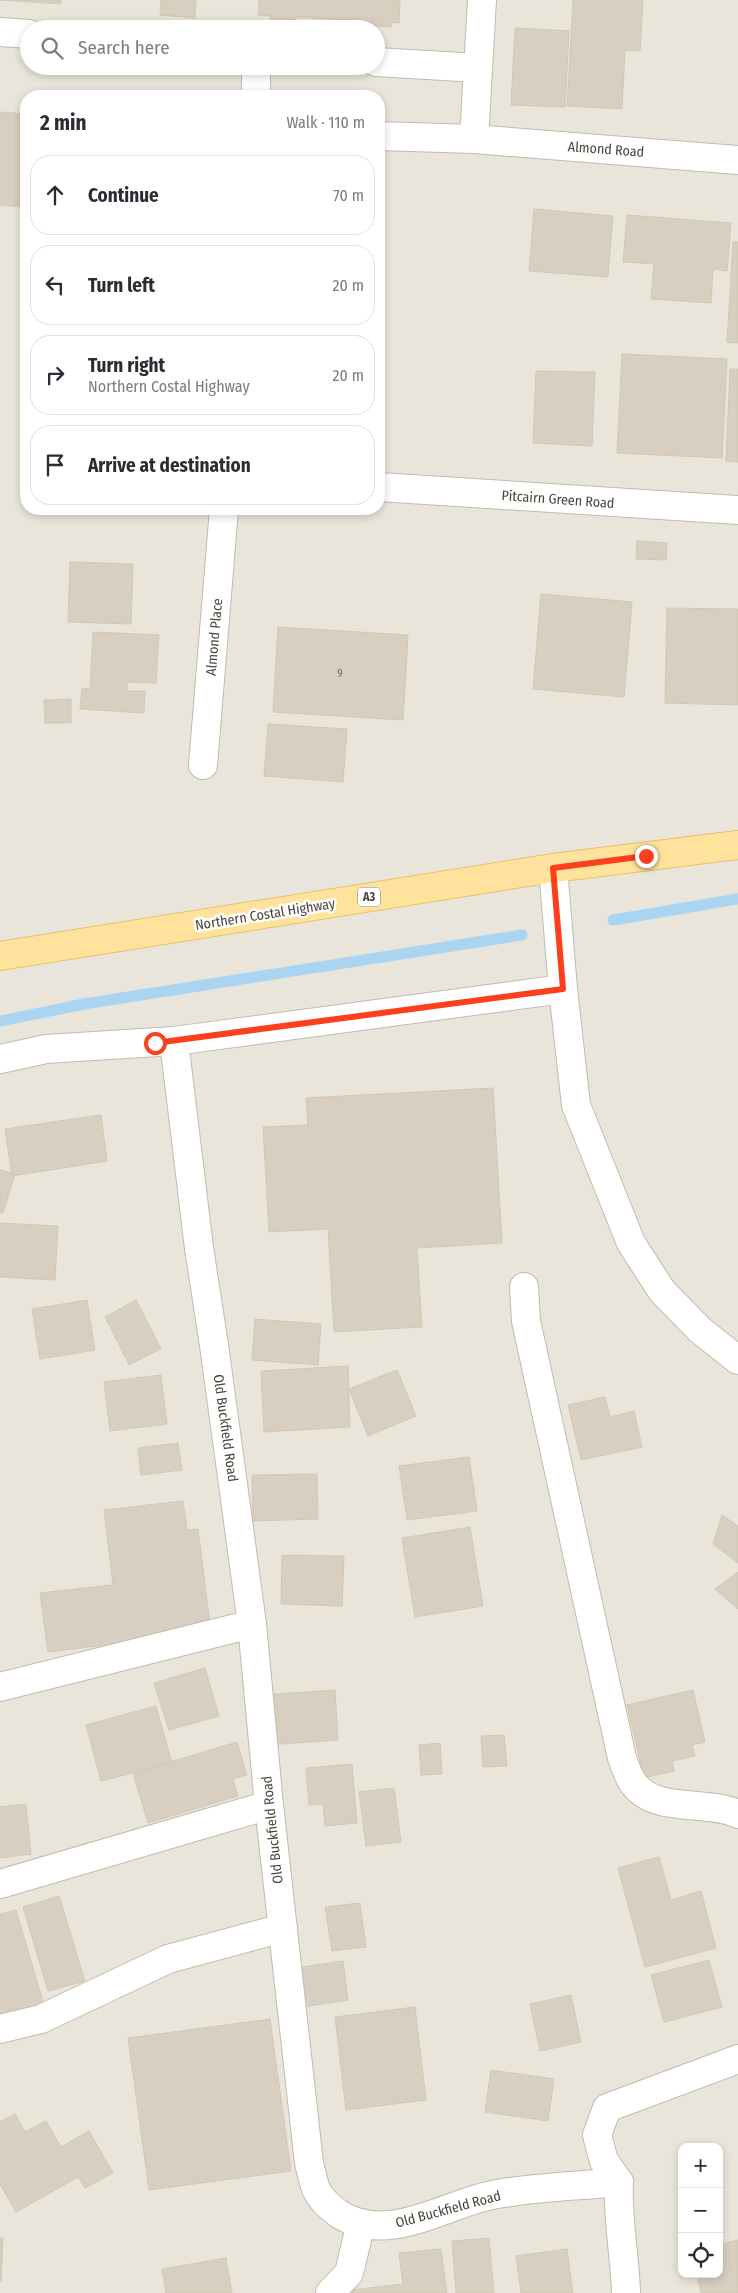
<!DOCTYPE html>
<html lang="en">
<head>
<meta charset="utf-8">
<style>
  body { margin:0; font-family:"Fira Sans Condensed",sans-serif; background:#f2f2f3; color:#2b2b33 }
  .controls { position:absolute; right:15px; bottom:15px; display:grid; overflow:hidden; border-radius:10px; box-shadow:0 2px 8px #0003 }
  .controls button { width:45px; height:45px; display:grid; place-items:center; padding:0; border:0; border-bottom:1px solid #e1e1e2; background:#fff; color:#2b2b33; font:25px sans-serif }
  .stop { position:absolute; width:15px; height:15px; margin:-11px; border:4px solid #fc3f1d; border-radius:50%; background:#fff }
  .stop.end { background:#fc3f1d; border-color:#fff; box-shadow:0 1px 5px #0008 }
  .list { margin:0; padding:0; list-style:none }
  h2 { display:flex; justify-content:space-between; align-items:center; height:65px; margin:0; padding:0 20px; font-size:21px }
  h2 small { font-size:16px; font-weight:400; color:#7c7c81 }
  .list li { display:grid; grid-template-columns:32px 1fr auto; gap:15px; align-items:center; box-sizing:border-box; height:80px; margin:0 10px 10px; padding:0 10px; border:1px solid #e1e1e2; border-radius:20px }
  .list b { display:block; font-size:19px; white-space:nowrap }
  .list p { margin:0; font-size:16px; white-space:nowrap; color:#7c7c81 }
  .list em { font-size:16px; font-style:normal; color:#7c7c81 }
  .icon { flex:none; width:28px; height:28px; fill:none; stroke:currentColor; stroke-width:2; stroke-linecap:round; stroke-linejoin:round }
  .map { position:relative; flex:none; width:738px; height:2293px; overflow:hidden }
  .search { position:absolute; background:#fff; box-shadow:0 2px 8px #0003; left:20px; top:20px; width:365px; height:55px; display:flex; align-items:center; gap:12px; box-sizing:border-box; padding:0 18px; border-radius:28px; color:#7c7c81; font-size:19px }
  .panel { position:absolute; background:#fff; box-shadow:0 2px 8px #0003; left:20px; top:90px; width:365px; height:425px; border-radius:20px }
  .map>svg:first-child { display:block }
  .residential { fill:#eae5da; fill-rule:evenodd }
  .lines { fill:none; stroke-linecap:round; stroke-linejoin:round }
  .stream { stroke:#a9d4f2; stroke-width:11 }
  .building { fill:#d8cfc1; stroke:#d3c7b4 }
  .minor-casing { stroke:#c2bbae; stroke-width:30 }
  .major-casing { stroke:#e6c16a; stroke-width:30 }
  .minor { stroke:#fff; stroke-width:28 }
  .major { stroke:#ffe39c; stroke-width:28 }
  .route { stroke:#fc3f1d; stroke-width:6 }
  .labels { text-anchor:middle; stroke-width:5; stroke-linejoin:round; paint-order:stroke }
  .number-label { font-size:11px; fill:#6e675b }
  .shield { fill:#fff; stroke:#817c74; stroke-width:1 }
  .shield-label { font-size:12px; font-weight:bold; fill:#4b4439 }
  .street-label { font-size:14px; fill:#4b4439; stroke:#fff }
</style>
</head>
<body>
<div class="map">
<svg width="738" height="2293" viewBox="0 0 738 2293">
  <rect width="100%" height="100%" fill="#f6f3ec"/>
  <path class="residential" d="M 0,0 L 738,0 L 738,2293 L 0,2293 ZM 29,29 L 376,29 L 376,66 L 29,66 ZM 26,96 L 379,96 L 379,509 L 26,509 ZM 682,2147 L 719,2147 L 719,2274 L 682,2274 Z"/>
  <g class="lines">
    <g class="stream">
      <path d="M 613,920 L 738,899"/>
      <path d="M 0,1021 L 84,1004 L 522,935"/>
    </g>
  </g>
  <g class="building">
    <path d="M 0,0 L 61,0 L 61,4 Z"/>
    <path d="M 161,0 L 196,0 L 195,18 L 160,15 Z"/>
    <path d="M 259,0 L 400,0 L 399,23 L 392,22 L 391,27 L 365,25 L 365,21 L 296,17 L 295,24 L 270,23 L 270,16 L 258,15 Z"/>
    <path d="M 573,0 L 643,0 L 640,51 L 625,50 L 622,109 L 567,106 Z"/>
    <path d="M 515,28 L 569,31 L 565,107 L 511,105 Z"/>
    <path d="M 0,112 L 26,114 L 22,207 L 0,205 Z"/>
    <path d="M 534,209 L 613,216 L 608,277 L 529,271 Z"/>
    <path d="M 627,215 L 731,223 L 727,271 L 713,269 L 711,303 L 651,299 L 654,264 L 623,262 Z"/>
    <path d="M 733,242 L 738,242 L 738,343 L 727,342 Z"/>
    <path d="M 622,354 L 727,359 L 722,458 L 617,453 Z"/>
    <path d="M 730,369 L 738,369 L 738,462 L 726,461 Z"/>
    <path d="M 536,371 L 595,372 L 592,446 L 533,443 Z"/>
    <path d="M 637,541 L 667,543 L 666,560 L 636,559 Z"/>
    <path d="M 70,562 L 133,564 L 131,624 L 68,622 Z"/>
    <path d="M 541,594 L 632,602 L 624,697 L 533,689 Z"/>
    <path d="M 667,608 L 738,609 L 738,705 L 665,703 Z"/>
    <path d="M 278,627 L 408,635 L 403,720 L 273,712 Z"/>
    <path d="M 93,632 L 159,635 L 156,683 L 127,682 L 127,691 L 145,691 L 144,713 L 80,709 L 82,688 L 90,689 Z"/>
    <path d="M 71,699 L 71,723 L 45,723 L 44,700 Z"/>
    <path d="M 268,724 L 347,729 L 343,782 L 264,776 Z"/>
    <path d="M 493,1088 L 502,1243 L 417,1248 L 422,1327 L 334,1332 L 328,1229 L 269,1232 L 263,1127 L 308,1125 L 306,1098 Z"/>
    <path d="M 101,1115 L 107,1161 L 12,1176 L 5,1129 Z"/>
    <path d="M 0,1170 L 15,1174 L 3,1213 L 0,1213 Z"/>
    <path d="M 0,1223 L 58,1226 L 55,1280 L 0,1277 Z"/>
    <path d="M 87,1300 L 95,1350 L 40,1359 L 32,1309 Z"/>
    <path d="M 136,1300 L 161,1349 L 129,1365 L 105,1317 Z"/>
    <path d="M 255,1319 L 321,1324 L 318,1365 L 252,1360 Z"/>
    <path d="M 348,1366 L 350,1427 L 264,1432 L 261,1371 Z"/>
    <path d="M 397,1370 L 416,1416 L 368,1436 L 349,1389 Z"/>
    <path d="M 161,1375 L 167,1424 L 110,1431 L 104,1382 Z"/>
    <path d="M 605,1397 L 610,1417 L 634,1411 L 642,1447 L 581,1460 L 568,1405 Z"/>
    <path d="M 178,1443 L 182,1470 L 141,1475 L 138,1448 Z"/>
    <path d="M 469,1457 L 477,1511 L 407,1520 L 399,1466 Z"/>
    <path d="M 317,1474 L 318,1519 L 253,1521 L 252,1475 Z"/>
    <path d="M 183,1501 L 187,1530 L 198,1529 L 211,1632 L 48,1652 L 40,1593 L 113,1585 L 104,1510 Z"/>
    <path d="M 722,1515 L 738,1526 L 738,1563 L 713,1544 Z"/>
    <path d="M 470,1527 L 483,1606 L 415,1617 L 402,1538 Z"/>
    <path d="M 282,1555 L 344,1556 L 342,1606 L 281,1604 Z"/>
    <path d="M 738,1572 L 738,1609 L 715,1589 Z"/>
    <path d="M 205,1668 L 219,1716 L 169,1730 L 154,1683 Z"/>
    <path d="M 335,1690 L 338,1740 L 267,1745 L 263,1695 Z"/>
    <path d="M 693,1690 L 705,1742 L 692,1745 L 695,1756 L 672,1761 L 674,1771 L 644,1778 L 627,1705 Z"/>
    <path d="M 156,1706 L 172,1763 L 101,1781 L 86,1725 Z"/>
    <path d="M 504,1735 L 507,1766 L 483,1767 L 481,1736 Z"/>
    <path d="M 237,1742 L 247,1775 L 233,1779 L 238,1796 L 148,1823 L 133,1773 Z"/>
    <path d="M 440,1743 L 442,1774 L 421,1775 L 419,1745 Z"/>
    <path d="M 352,1764 L 357,1823 L 325,1826 L 323,1804 L 309,1805 L 306,1768 Z"/>
    <path d="M 394,1788 L 401,1842 L 366,1846 L 359,1792 Z"/>
    <path d="M 26,1804 L 31,1854 L 0,1858 L 0,1807 Z"/>
    <path d="M 659,1857 L 671,1900 L 701,1891 L 716,1948 L 645,1967 L 618,1868 Z"/>
    <path d="M 59,1896 L 85,1981 L 48,1991 L 23,1907 Z"/>
    <path d="M 360,1903 L 366,1947 L 332,1951 L 325,1907 Z"/>
    <path d="M 16,1910 L 45,2009 L 0,2022 L 0,1914 Z"/>
    <path d="M 709,1960 L 722,2007 L 664,2022 L 651,1975 Z"/>
    <path d="M 343,1961 L 348,2000 L 302,2007 L 296,1968 Z"/>
    <path d="M 571,1995 L 581,2042 L 540,2051 L 530,2004 Z"/>
    <path d="M 415,2007 L 426,2100 L 346,2110 L 335,2017 Z"/>
    <path d="M 270,2019 L 291,2171 L 149,2190 L 128,2038 Z"/>
    <path d="M 491,2070 L 554,2079 L 548,2121 L 485,2112 Z"/>
    <path d="M 15,2114 L 25,2132 L 46,2121 L 61,2147 L 89,2131 L 113,2173 L 85,2188 L 78,2177 L 16,2212 L 0,2184 L 0,2122 Z"/>
    <path d="M 0,2238 L 3,2238 L 1,2282 L 0,2282 Z"/>
    <path d="M 489,2238 L 494,2293 L 456,2293 L 452,2241 Z"/>
    <path d="M 738,2240 L 738,2293 L 701,2293 L 697,2274 L 719,2274 L 719,2245 Z"/>
    <path d="M 441,2249 L 447,2293 L 352,2293 L 352,2290 L 403,2284 L 399,2253 Z"/>
    <path d="M 567,2249 L 573,2293 L 521,2293 L 516,2256 Z"/>
    <path d="M 226,2258 L 232,2293 L 166,2293 L 162,2269 Z"/>
  </g>
  <g class="lines">
    <defs>
      <g id="minor">
        <path d="M 482,0 L 474,139 L 738,160"/>
        <path d="M 0,32 L 29,34"/>
        <path d="M 376,62 L 478,68"/>
        <path d="M 256,96 L 256,66"/>
        <path d="M 379,136 L 474,139"/>
        <path d="M 379,487 L 738,510"/>
        <path d="M 203,765 L 224,509"/>
        <path d="M 553,868 L 563,989 L 576,1105 L 631,1243 L 662,1291 L 700,1330 L 738,1360"/>
        <path d="M 174,1041 L 199,1248 L 214,1345 L 252,1624 L 269,1805 L 309,2163 C 311,2171 313,2181 316,2189 C 321,2200 330,2207 339,2214 C 389,2246 448,2202 497,2194 C 537,2187 579,2186 619,2182"/>
        <path d="M 0,1059 L 46,1049 L 174,1041 L 563,989"/>
        <path d="M 524,1287 L 526,1321 L 622,1758 C 625,1766 628,1776 633,1783 C 655,1814 705,1799 738,1814"/>
        <path d="M 0,1687 L 252,1624"/>
        <path d="M 0,1884 L 269,1805"/>
        <path d="M 0,2029 L 41,2019 L 168,1959 L 283,1928"/>
        <path d="M 619,2182 L 604,2161 L 597,2135 L 607,2108 L 738,2059"/>
        <path d="M 619,2182 C 617,2219 625,2256 626,2293"/>
        <path d="M 330,2293 L 349,2273 L 361,2223"/>
      </g>
      <path id="major" d="M 0,956 L 553,868 L 738,845"/>
    </defs>
    <use href="#minor" class="minor-casing"/>
    <use href="#major" class="major-casing"/>
    <use href="#minor" class="minor"/>
    <use href="#major" class="major"/>
  </g>
  <g class="lines">
    <path class="route" d="M 155,1043 L 563,989 L 553,868 L 646,856"/>
  </g>
  <g class="labels">
    <g class="number-label">
      <text x="340" y="677">9</text>
    </g>
    <rect class="shield" x="358" y="887.5" width="22" height="19" rx="4"/>
    <g class="shield-label">
      <text x="369" y="901">A3</text>
    </g>
    <g class="street-label">
      <text transform="translate(606 149) rotate(4)" y="5">Almond Road</text>
      <text transform="translate(558 499) rotate(4)" y="5">Pitcairn Green Road</text>
      <text transform="translate(214 637) rotate(-85)" y="5">Almond Place</text>
      <text transform="translate(265 914) rotate(-9)" y="5">Northern Costal Highway</text>
      <text transform="translate(226 1428) rotate(82)" y="5">Old Buckfield Road</text>
      <text transform="translate(272 1830) rotate(-96)" y="5">Old Buckfield Road</text>
      <text transform="translate(448 2209) rotate(-15)" y="5">Old Buckfield Road</text>
    </g>
  </g>
</svg>
<div class="controls">
<button>+</button>
<button>−</button>
<button><svg class="icon" aria-label="locate" viewBox="0 0 24 24"><circle cx="12" cy="12" r="6"/><path d="M12 2v4M12 18v4M2 12h4M18 12h4"/></svg></button>
</div>
<div class="stop" style="left:155px;top:1043px"></div>
<div class="stop end" style="left:646px;top:856px"></div>
<div class="search"><svg class="icon" aria-label="search" viewBox="0 0 24 24"><circle cx="10" cy="10" r="6"/><path d="M15 15l6 6"/></svg>Search here</div>
<section class="panel">
<h2>2 min<small>Walk · 110 m</small></h2>
<ul class="list">
<li><svg class="icon" aria-label="ahead" viewBox="0 0 24 24"><path d="M12 20V5M6 11l6-6 6 6"/></svg><div><b>Continue</b></div><em>70 m</em></li>
<li><svg class="icon" aria-label="left" viewBox="0 0 24 24"><path d="M17 20v-9H6M10 6l-5 5 5 5"/></svg><div><b>Turn left</b></div><em>20 m</em></li>
<li><svg class="icon" aria-label="right" viewBox="0 0 24 24"><path d="M7 20v-9h11M14 6l5 5-5 5"/></svg><div><b>Turn right</b><p>Northern Costal Highway</p></div><em>20 m</em></li>
<li><svg class="icon" aria-label="arrive" viewBox="0 0 24 24"><path d="M6 21V4h12l-3 4 3 4H6"/></svg><div><b>Arrive at destination</b></div></li>
</ul>
</section>
</div>
</body>
</html>
